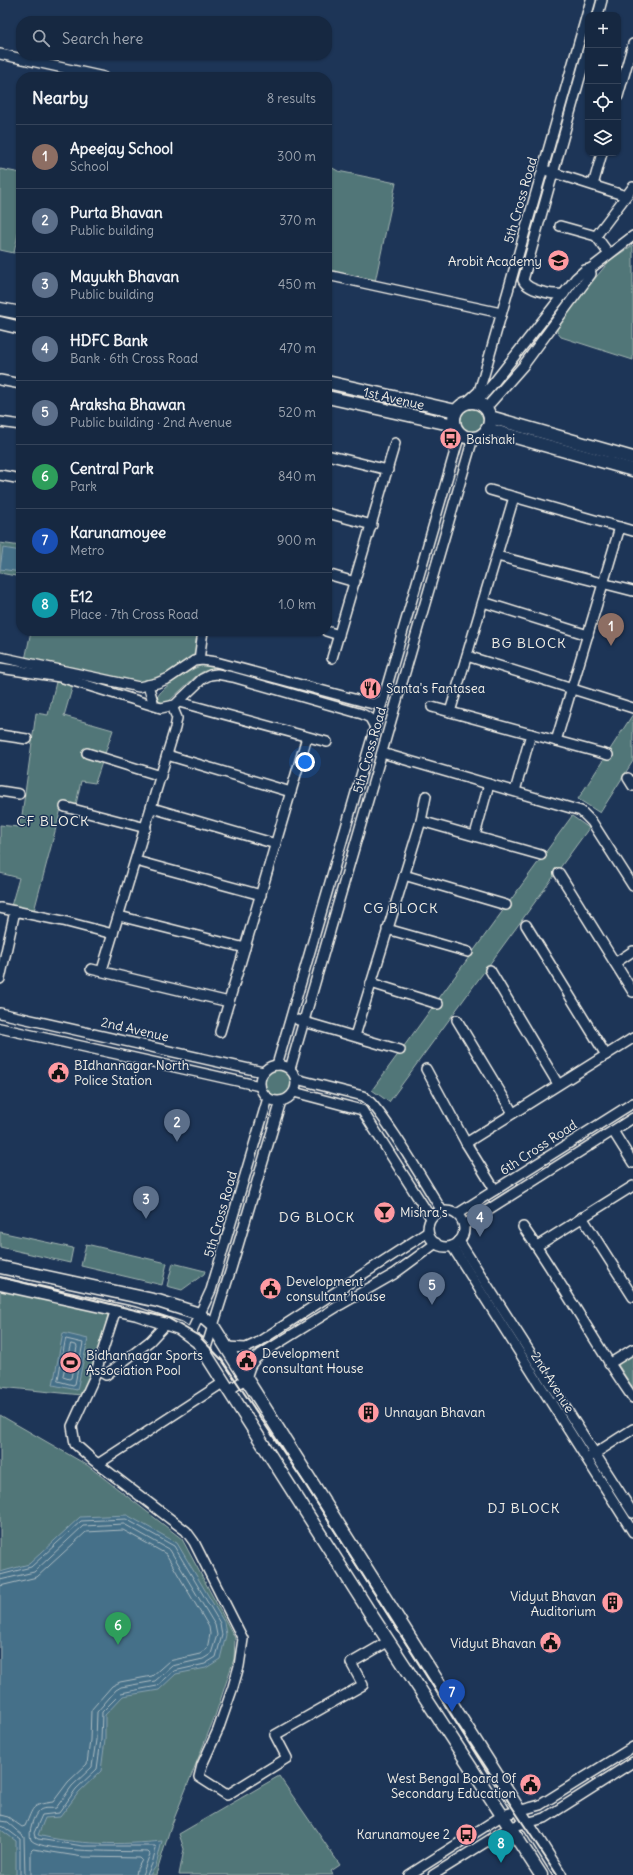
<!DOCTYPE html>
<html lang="en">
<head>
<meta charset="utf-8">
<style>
  body { margin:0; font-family:Delius,sans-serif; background:#23344c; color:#f1f3f6 }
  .controls { position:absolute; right:12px; top:12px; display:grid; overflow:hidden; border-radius:8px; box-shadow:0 1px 3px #0004 }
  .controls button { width:36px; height:36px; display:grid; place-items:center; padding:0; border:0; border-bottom:1px solid #35445a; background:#162841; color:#f1f3f6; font:20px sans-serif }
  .you { position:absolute; left:305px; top:762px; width:14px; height:14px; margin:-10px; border:3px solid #fff; border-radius:50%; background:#1a73e8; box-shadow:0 0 0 6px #1a73e833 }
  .badge { display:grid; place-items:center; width:26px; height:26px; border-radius:50%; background:#ff9aa2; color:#fff; font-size:13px; font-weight:700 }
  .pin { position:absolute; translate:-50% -33px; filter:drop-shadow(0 1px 2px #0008) }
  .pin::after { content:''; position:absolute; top:21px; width:14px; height:12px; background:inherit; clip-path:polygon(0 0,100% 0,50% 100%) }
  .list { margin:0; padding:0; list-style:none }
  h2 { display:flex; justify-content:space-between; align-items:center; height:52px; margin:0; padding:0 16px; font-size:17px }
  h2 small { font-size:13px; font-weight:400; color:#9ea6b1 }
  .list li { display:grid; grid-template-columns:26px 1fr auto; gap:12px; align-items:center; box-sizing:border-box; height:64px; padding:0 16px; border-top:1px solid #35445a }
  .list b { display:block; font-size:15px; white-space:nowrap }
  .list p { margin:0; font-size:13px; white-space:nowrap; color:#9ea6b1 }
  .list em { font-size:13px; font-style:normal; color:#9ea6b1 }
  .icon { flex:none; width:22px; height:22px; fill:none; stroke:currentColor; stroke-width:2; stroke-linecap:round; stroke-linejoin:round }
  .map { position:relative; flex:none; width:633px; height:1875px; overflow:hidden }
  .search { position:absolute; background:#162841; box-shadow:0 1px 3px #0004; left:16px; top:16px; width:316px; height:44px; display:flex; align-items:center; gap:10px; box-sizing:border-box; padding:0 14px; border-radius:16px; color:#9ea6b1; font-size:15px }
  .panel { position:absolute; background:#162841; box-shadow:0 1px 3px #0004; left:16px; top:72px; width:316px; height:564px; border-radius:16px }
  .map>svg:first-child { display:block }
  .green { fill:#517678; stroke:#a2b4b0 }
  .water { fill:#446f89; stroke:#8aa3af }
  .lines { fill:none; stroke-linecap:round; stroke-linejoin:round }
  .shore { stroke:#aebdc2; stroke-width:1 }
  .minor-casing { stroke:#f4f1e8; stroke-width:12 }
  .major-casing { stroke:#f4f1e8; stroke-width:15 }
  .minor { stroke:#1d3557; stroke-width:9 }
  .major { stroke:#1d3557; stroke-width:12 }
  .rail { stroke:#f4f1e8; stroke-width:2 }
  .labels { text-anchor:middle; stroke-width:3; stroke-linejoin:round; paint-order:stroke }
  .street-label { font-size:13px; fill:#f4f1e8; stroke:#1d3557 }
  .poi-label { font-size:13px; fill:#f4f1e8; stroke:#1d3557; text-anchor:start }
  .neighbourhood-label { font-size:14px; letter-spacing:1px; fill:#f4f1e8; stroke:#1d3557 }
</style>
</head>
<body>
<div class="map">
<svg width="633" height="1875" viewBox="0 0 633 1875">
  <rect width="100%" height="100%" fill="#1d3557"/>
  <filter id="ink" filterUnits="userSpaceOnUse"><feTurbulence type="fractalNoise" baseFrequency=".025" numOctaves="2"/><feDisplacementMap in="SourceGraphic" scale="8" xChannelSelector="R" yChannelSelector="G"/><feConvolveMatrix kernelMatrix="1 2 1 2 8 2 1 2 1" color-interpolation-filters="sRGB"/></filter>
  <g filter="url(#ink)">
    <g class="green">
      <path d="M 327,165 L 338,171 L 396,183 L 375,282 L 327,272 Z"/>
      <path d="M 0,169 L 21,173 L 21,220 L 14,253 L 0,250 Z"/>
      <path d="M 633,245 L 633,360 L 561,337 L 557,332 L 557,325 L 610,260 Z"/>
      <circle cx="472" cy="420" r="13"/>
      <path d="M 0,543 L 21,546 L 21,577 L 0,573 Z"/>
      <path d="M 31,631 L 189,631 L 199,634 L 199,654 C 180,669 157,683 133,683 L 25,660 Z"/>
      <path d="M 203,665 L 213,666 L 213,669 L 202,672 L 195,677 L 168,702 C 163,703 159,703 157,698 C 160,688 192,668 203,665 Z"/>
      <path d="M 56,682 L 73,685 L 64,716 L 113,730 L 95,783 L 81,781 L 75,809 L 62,805 L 34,911 L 11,906 L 19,878 L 0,873 L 0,825 L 18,827 L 22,815 L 36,713 L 48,715 Z"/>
      <path d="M 633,714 L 633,761 L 600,813 L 578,799 Z"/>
      <path d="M 572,816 L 589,828 L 389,1102 L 372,1090 Z"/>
      <circle cx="278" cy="1082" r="14"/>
      <path d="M 0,1232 L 73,1248 L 70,1263 L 0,1247 Z"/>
      <path d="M 86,1244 L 167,1263 L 162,1285 L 81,1266 Z"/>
      <path d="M 173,1263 L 205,1271 L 204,1274 L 182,1290 L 167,1286 Z"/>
      <path d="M 0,1288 L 109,1310 L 99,1355 L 82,1395 L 0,1387 Z"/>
      <path d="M 633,1352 L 633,1388 L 617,1363 Z"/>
      <path d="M 0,1415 L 87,1465 L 182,1539 L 235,1638 L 234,1659 L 215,1716 L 170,1829 L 156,1875 L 0,1875 Z"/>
      <path d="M 279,1776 L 340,1865 L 331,1871 L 333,1875 L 179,1875 L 184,1849 L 179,1834 Z"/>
    </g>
    <g class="water">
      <path d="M 3,548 L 21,551 L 21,572 L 0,569 Z"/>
      <path d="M 63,1333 L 88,1339 L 77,1390 L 53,1385 Z"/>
      <path d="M 127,1515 L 177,1543 L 224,1622 L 226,1635 L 220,1659 L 206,1668 L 176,1674 L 159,1690 L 123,1696 L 105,1715 L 105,1740 L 101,1771 L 79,1792 L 60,1817 L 45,1818 L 38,1835 C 75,1845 124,1845 162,1841 L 156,1866 L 150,1875 L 16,1875 L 16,1841 L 0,1829 L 0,1572 L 29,1564 L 80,1517 Z"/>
    </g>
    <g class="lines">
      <g class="shore">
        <path d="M 66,1339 L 83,1343 L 75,1384 L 73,1385 L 58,1381 Z"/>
        <path d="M 71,1344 L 76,1345 L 77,1347 L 71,1378 L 69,1379 L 63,1377 Z"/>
        <path d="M 0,1575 L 31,1567 L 81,1521 L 126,1519 L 174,1546 L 220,1623 L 222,1635 L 216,1657 L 205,1664 L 174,1671 L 157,1686 L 121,1693 L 102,1712 L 101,1740 L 97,1769 L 76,1789 L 59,1813 L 42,1815 L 34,1833 L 35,1837 L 38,1839 L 83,1846 L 155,1846 L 156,1848 L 152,1864 L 147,1875"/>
        <path d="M 0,1580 L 34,1572 L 83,1526 L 124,1524 L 170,1550 L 215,1625 L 217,1635 L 211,1654 L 203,1659 L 172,1666 L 155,1681 L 121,1687 L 116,1690 L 97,1712 L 96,1740 L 92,1767 L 72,1786 L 56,1808 C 51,1809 45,1807 40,1810 C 33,1815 28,1832 31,1840 C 43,1853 128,1851 148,1852 L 150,1854 L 142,1875"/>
        <path d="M 0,1586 L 37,1577 L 86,1532 L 123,1530 L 166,1554 L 209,1627 L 210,1634 L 207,1649 L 200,1654 L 169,1661 L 152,1676 L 120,1682 L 112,1686 L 91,1710 L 90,1740 L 87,1764 L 68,1782 L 53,1802 C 30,1805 34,1807 25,1826 L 22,1827 L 8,1817 L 0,1815"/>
        <path d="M 0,1821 L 7,1822 L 24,1837 L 25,1875"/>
        <path d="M 0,1826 L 4,1827 L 20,1839 L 20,1875"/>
        <path d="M 31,1875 L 31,1851 L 33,1849 L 83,1857 L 140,1858 L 142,1860 L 137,1869 L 136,1875"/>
      </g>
      <defs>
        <g id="minor">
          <path d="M 598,15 L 602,0"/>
          <path d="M 0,54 L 104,77"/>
          <path d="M 618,96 L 633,44"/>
          <path d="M 548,171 L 626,196"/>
          <path d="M 593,185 L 602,153"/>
          <path d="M 560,226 L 596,236 L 633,187"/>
          <path d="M 596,236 L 609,254"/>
          <path d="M 590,269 L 633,236"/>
          <path d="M 327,275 L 501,313"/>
          <path d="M 564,294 C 554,295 527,291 523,280 L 588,49"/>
          <path d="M 0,380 L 21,384"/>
          <path d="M 467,402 L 479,391 L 484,375 L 591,0"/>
          <path d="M 477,402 L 492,385 L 576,278 L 585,270 L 590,269"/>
          <path d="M 486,408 L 523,366 L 591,274 L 590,269"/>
          <path d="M 0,422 L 21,425"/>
          <path d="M 327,455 L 388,470"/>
          <path d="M 0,475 L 21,479"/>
          <path d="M 490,490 L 633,531"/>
          <path d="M 327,513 L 372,525"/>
          <path d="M 497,556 L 633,591"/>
          <path d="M 327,574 L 355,582"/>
          <path d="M 483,602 L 588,635"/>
          <path d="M 326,631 L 339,635"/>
          <path d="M 467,656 L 633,708"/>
          <path d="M 0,657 L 139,687 L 157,683 L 169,678 L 194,661 L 202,660 L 216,662 L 365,702 L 373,704 L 383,700"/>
          <path d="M 332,658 L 395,443"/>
          <path d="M 199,660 L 203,631"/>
          <path d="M 0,668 L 60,677 L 161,708 L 175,705 L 202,679 L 210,675 L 217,674 L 233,677 L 362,714 L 370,718 L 375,727"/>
          <path d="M 148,685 L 154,705"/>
          <path d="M 179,702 L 327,742"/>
          <path d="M 432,707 L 608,755"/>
          <path d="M 450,712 L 514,497"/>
          <path d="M 0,735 L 27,739"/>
          <path d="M 556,741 L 620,527"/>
          <path d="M 87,753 L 161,776"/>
          <path d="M 382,753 L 581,811 L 592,822 L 633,886"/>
          <path d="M 167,755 L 291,792"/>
          <path d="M 628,778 L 633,786"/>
          <path d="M 0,791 L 19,794"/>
          <path d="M 515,791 L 531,734"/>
          <path d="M 65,807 L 146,828"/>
          <path d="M 152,808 L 276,844"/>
          <path d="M 421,821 L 541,855"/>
          <path d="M 475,835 L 489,784"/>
          <path d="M 136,861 L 261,895"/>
          <path d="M 559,873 L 633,992"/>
          <path d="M 404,875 L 506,905"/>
          <path d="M 0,908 L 63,921 L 113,934"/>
          <path d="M 119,916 L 245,948"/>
          <path d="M 526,925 L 606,1055"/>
          <path d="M 387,929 L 468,952"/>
          <path d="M 615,963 L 633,951"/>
          <path d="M 91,969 L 229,1002"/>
          <path d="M 102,970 L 175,728 L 177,718 L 172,706"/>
          <path d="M 490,970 L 558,1084"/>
          <path d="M 0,979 L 15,911"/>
          <path d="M 371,983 L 438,1004"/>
          <path d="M 0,1013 L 263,1072"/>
          <path d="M 298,1020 L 400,1050"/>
          <path d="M 457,1020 L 513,1113"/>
          <path d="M 0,1028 L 260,1086"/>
          <path d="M 220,1032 L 307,737"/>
          <path d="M 355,1036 L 421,821 L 426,796"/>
          <circle cx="278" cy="1083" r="18"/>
          <path d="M 277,1065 L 460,434"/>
          <path d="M 290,1069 L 473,438"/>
          <path d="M 426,1069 L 466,1143 L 495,1190"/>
          <path d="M 296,1079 L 363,1096 C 379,1103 430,1192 442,1211"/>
          <path d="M 294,1092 L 362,1110 L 431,1218"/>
          <path d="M 613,1131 L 633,1163"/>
          <path d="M 466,1143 L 633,1038"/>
          <circle cx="446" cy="1229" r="18"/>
          <path d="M 457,1214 L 633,1103"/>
          <path d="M 582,1217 L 633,1297"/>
          <path d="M 464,1225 L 633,1118"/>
          <path d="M 523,1227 C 563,1283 594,1343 633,1398"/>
          <path d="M 459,1241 L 633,1513"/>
          <path d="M 452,1246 L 633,1532"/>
          <path d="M 537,1246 L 633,1186"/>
          <path d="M 116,1309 L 94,1378 L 72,1426 L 75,1444 L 93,1460 L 186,1531 L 194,1542 L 243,1639 L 239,1666 L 233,1687 L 218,1730 L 202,1765 L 199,1777 L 227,1795 L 287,1758 L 275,1735 L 363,1685 L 351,1663 L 389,1641"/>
          <path d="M 190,1335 L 211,1290 L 268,1098"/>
          <path d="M 226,1347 L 246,1348 L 257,1343 L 428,1232"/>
          <path d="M 205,1351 L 231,1269 L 281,1101"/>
          <path d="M 609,1364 L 633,1349"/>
          <path d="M 97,1370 L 106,1375 L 150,1341 L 166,1324"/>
          <path d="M 229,1390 L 246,1379 C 249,1368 251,1361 261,1354 L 340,1305 L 394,1274 L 436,1243"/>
          <path d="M 591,1456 L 633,1429"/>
          <path d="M 98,1464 L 224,1382"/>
          <path d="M 409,1875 L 503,1815 L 540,1805 L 633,1747"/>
          <path d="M 433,1875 L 510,1827 L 545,1818 L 633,1762"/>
        </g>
        <g id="major">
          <path d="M 0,309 L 21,313"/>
          <path d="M 0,323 L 21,328"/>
          <path d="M 327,382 L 456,411"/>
          <path d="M 327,397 L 454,425"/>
          <circle cx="472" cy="420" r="18"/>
          <path d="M 490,417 L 633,458"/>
          <path d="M 487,429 L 633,470"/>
          <path d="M 0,1267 L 158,1301 L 199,1314 L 213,1326 L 560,1875"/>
          <path d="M 0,1284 L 137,1314 L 179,1328 L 198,1342 L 372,1616 L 541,1875"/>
        </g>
      </defs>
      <use href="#minor" class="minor-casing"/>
      <use href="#major" class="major-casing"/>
      <use href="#minor" class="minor"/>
      <use href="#major" class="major"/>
      <path class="rail" d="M 0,1277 L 168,1318 L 199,1336 L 222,1360 L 305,1484 L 456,1722 L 557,1875"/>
    </g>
  </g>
  <defs>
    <symbol id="school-disc" viewBox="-11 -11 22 22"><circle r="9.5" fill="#ff9aa2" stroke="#1d3557"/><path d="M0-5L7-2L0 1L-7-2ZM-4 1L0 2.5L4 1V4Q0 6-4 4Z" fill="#111"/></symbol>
    <symbol id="bus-disc" viewBox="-11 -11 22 22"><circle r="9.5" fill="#ff9aa2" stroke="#1d3557"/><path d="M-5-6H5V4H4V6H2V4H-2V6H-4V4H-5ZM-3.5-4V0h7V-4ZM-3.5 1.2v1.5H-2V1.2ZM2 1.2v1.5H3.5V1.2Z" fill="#111"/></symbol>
    <symbol id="restaurant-disc" viewBox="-11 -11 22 22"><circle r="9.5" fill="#ff9aa2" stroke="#1d3557"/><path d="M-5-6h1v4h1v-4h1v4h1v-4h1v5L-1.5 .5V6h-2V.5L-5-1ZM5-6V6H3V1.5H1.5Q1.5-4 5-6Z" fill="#111"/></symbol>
    <symbol id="civic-disc" viewBox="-11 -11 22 22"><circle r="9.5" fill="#ff9aa2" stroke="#1d3557"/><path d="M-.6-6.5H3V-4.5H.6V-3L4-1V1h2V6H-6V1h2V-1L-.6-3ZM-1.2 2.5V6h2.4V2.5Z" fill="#111"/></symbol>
    <symbol id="bar-disc" viewBox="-11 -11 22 22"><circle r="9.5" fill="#ff9aa2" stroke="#1d3557"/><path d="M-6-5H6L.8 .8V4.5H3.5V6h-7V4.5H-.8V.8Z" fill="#111"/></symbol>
    <symbol id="stadium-disc" viewBox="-11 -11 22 22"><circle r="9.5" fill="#ff9aa2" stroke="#1d3557"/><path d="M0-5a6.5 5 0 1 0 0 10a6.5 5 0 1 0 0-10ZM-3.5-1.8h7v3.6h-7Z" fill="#111"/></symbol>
    <symbol id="building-disc" viewBox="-11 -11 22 22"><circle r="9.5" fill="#ff9aa2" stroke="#1d3557"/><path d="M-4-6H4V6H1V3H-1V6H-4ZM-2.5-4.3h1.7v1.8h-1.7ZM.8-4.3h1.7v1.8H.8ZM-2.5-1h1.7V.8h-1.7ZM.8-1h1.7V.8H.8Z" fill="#111"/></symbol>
  </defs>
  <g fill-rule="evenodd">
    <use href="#school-disc" x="546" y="248" width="25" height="25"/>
    <use href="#bus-disc" x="438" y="426" width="25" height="25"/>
    <use href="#restaurant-disc" x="358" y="676" width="25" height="25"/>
    <use href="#civic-disc" x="46" y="1060" width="25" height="25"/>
    <use href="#bar-disc" x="372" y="1200" width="25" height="25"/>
    <use href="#civic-disc" x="258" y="1276" width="25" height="25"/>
    <use href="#civic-disc" x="234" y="1348" width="25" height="25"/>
    <use href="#stadium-disc" x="58" y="1350" width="25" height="25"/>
    <use href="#building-disc" x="356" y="1400" width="25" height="25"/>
    <use href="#building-disc" x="600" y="1590" width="25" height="25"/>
    <use href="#civic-disc" x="538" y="1630" width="25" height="25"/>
    <use href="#civic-disc" x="518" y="1772" width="25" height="25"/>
    <use href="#bus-disc" x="454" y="1822" width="25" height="25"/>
  </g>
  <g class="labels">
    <g class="street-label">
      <text transform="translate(520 200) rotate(-74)" y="5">5th Cross Road</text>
      <text transform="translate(394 398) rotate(13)" y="5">1st Avenue</text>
      <text transform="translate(369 750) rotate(-74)" y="5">5th Cross Road</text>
      <text transform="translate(135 1029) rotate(13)" y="5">2nd Avenue</text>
      <text transform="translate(538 1147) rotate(-33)" y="5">6th Cross Road</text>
      <text transform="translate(220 1214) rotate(-74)" y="5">5th Cross Road</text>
      <text transform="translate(553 1382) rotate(58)" y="5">2nd Avenue</text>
    </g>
    <g class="poi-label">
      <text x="542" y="266" text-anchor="end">Arobit Academy</text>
      <text x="466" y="444">Baishaki</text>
      <text x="386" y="693">Santa's Fantasea</text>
      <text x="74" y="1070">BIdhannagar North<tspan x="74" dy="15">Police Station</tspan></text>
      <text x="400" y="1217">Mishra's</text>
      <text x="286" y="1286">Development<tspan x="286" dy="15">consultant house</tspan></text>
      <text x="262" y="1358">Development<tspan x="262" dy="15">consultant House</tspan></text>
      <text x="86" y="1360">Bidhannagar Sports<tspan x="86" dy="15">Association Pool</tspan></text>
      <text x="384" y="1417">Unnayan Bhavan</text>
      <text x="596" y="1601" text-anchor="end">Vidyut Bhavan<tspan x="596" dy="15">Auditorium</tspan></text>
      <text x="536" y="1648" text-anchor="end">Vidyut Bhavan</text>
      <text x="516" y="1783" text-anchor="end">West Bengal Board Of<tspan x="516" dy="15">Secondary Education</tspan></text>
      <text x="450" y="1839" text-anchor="end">Karunamoyee 2</text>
    </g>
    <g class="neighbourhood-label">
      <text x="529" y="648">BG BLOCK</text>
      <text x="53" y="826">CF BLOCK</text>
      <text x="401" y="913">CG BLOCK</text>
      <text x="317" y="1222">DG BLOCK</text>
      <text x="524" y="1513">DJ BLOCK</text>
    </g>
  </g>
</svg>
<div class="controls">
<button>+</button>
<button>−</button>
<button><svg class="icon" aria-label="locate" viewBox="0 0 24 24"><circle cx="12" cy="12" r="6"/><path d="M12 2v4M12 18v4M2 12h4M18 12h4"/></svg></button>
<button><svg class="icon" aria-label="layers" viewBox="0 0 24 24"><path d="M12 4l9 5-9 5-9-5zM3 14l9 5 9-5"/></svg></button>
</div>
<div class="you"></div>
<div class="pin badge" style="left:611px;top:646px;background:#8d6e63">1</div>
<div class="pin badge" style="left:177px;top:1142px;background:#5c6f8a">2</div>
<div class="pin badge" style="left:146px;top:1219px;background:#5c6f8a">3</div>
<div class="pin badge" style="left:480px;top:1237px;background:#5c6f8a">4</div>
<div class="pin badge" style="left:432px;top:1305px;background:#5c6f8a">5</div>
<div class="pin badge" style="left:118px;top:1645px;background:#2e9e5b">6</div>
<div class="pin badge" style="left:452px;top:1712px;background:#1a4fb4">7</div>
<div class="pin badge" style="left:501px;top:1863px;background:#0f9aa8">8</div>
<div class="search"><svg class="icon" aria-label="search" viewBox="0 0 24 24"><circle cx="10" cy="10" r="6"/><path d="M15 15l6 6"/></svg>Search here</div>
<section class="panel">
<h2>Nearby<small>8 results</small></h2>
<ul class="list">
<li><span class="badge" style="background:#8d6e63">1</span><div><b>Apeejay School</b><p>School</p></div><em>300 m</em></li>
<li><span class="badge" style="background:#5c6f8a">2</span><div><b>Purta Bhavan</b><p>Public building</p></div><em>370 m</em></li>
<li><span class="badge" style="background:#5c6f8a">3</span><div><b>Mayukh Bhavan</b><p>Public building</p></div><em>450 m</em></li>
<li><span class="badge" style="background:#5c6f8a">4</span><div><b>HDFC Bank</b><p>Bank · 6th Cross Road</p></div><em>470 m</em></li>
<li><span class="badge" style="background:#5c6f8a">5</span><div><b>Araksha Bhawan</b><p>Public building · 2nd Avenue</p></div><em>520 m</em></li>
<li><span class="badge" style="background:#2e9e5b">6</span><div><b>Central Park</b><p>Park</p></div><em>840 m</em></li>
<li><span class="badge" style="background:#1a4fb4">7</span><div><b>Karunamoyee</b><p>Metro</p></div><em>900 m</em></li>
<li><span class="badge" style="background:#0f9aa8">8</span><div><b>E12</b><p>Place · 7th Cross Road</p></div><em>1.0 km</em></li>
</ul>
</section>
</div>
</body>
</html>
